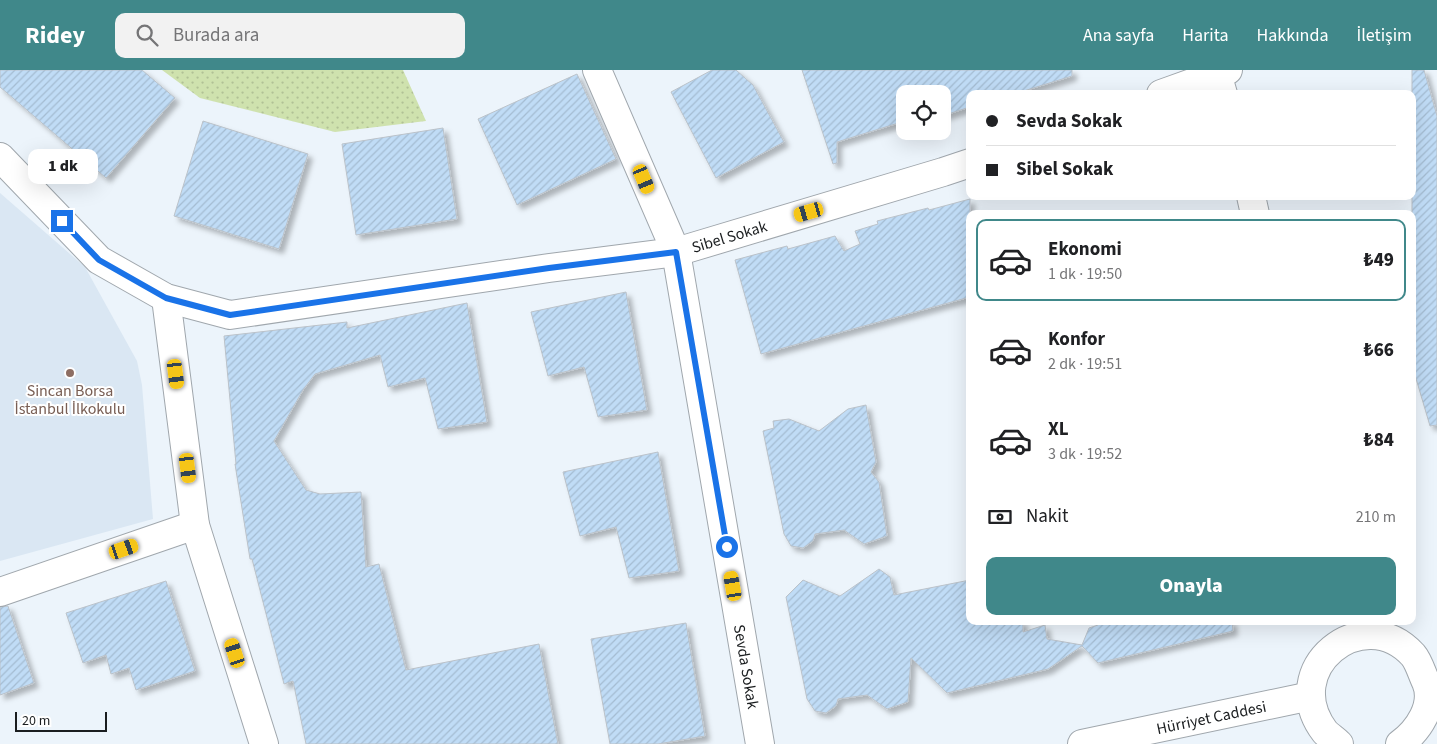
<!DOCTYPE html>
<html lang="tr">
<meta charset="utf-8">
<style>
:root{--surface:#fff;--page:#f2f2f2;--text:#202124;--muted:#757577;--line:#e0e0e0;--accent:#40888a}
body{margin:0;font-family:"Source Sans 3",sans-serif;background:var(--page);color:var(--text);height:100vh;display:flex;flex-direction:column;font-size:19px;white-space:nowrap}
*{box-sizing:border-box;margin:0}
p{font-size:16px;color:var(--muted)}
.icon{flex:none;width:28px;height:28px;fill:none;stroke:currentColor;stroke-width:2;stroke-linecap:round;stroke-linejoin:round}
.map{position:relative;flex:1;overflow:hidden}
.details{position:absolute;left:966px;top:140px;width:450px;height:415px;display:flex;flex-direction:column;background:var(--surface);border-radius:10px;box-shadow:0 5px 20px #0002}
.details>*{flex:none}
.banner{position:absolute;left:966px;top:20px;width:450px;height:110px;border-radius:10px;box-shadow:0 5px 20px #0002;display:grid;align-content:center;height:110px;padding:0 20px;background:var(--surface)}
.buttons{position:absolute;left:896px;top:15px;display:grid;gap:10px}
.buttons a{display:grid;place-items:center;width:55px;height:55px;border-radius:10px;background:var(--surface);box-shadow:0 5px 20px #0002;font-size:25px}
.scale{position:absolute;left:15px;bottom:12px;width:92px;box-sizing:border-box;padding-left:5px;border:2px solid #1a1d1f;border-top:0;font-size:14px;line-height:18px;white-space:nowrap;color:#1a1d1f;-webkit-text-stroke:4px #fff;paint-order:stroke}
.end{position:absolute;width:22px;height:22px;margin:-11px;border:6px solid #1a73e8;background:#fff;box-shadow:0 0 0 2px #fff}
.from{border-radius:50%}
.bubble{position:absolute;height:35px;border-radius:10px;background:var(--surface);box-shadow:0 5px 20px #0002;font-size:16px;font-weight:800;line-height:35px;text-align:center}
.car{position:absolute;width:15px;height:30px;margin:-15px -8px;border-radius:6px;box-shadow:0 0 4px 1px #0007;background:linear-gradient(#f5c518 24%,#345 0 40%,#f5c518 0 76%,#345 0 86%,#f5c518 0)}
.banner b{display:flex;align-items:center;gap:18px;height:48px;font-size:19px}
.banner b+b{border-top:1px solid var(--line)}
.banner i{width:12px;height:12px;background:var(--text)}
ul{padding:9px 0 0;list-style:none}
li{display:flex;align-items:center;gap:15px;height:82px;margin:0 10px 8px;padding:0 10px;border:2px solid transparent;border-radius:10px}
li div{flex:1}
li b{display:block;font-size:19px}
li em{font-style:normal;font-weight:800}
li.on{border-color:var(--accent)}
li>.icon{width:45px;height:45px;stroke-width:1.5}
.pay{display:flex;align-items:center;gap:12px;height:55px;padding:0 20px;font-size:19px}
.pay p{margin-inline-start:auto}
.cta{display:flex;gap:10px;margin-top:auto;padding:10px 20px}
.cta a{flex:1;height:58px;border-radius:10px;background:var(--accent);color:#fff;font-size:20px;font-weight:800;line-height:58px;text-align:center}
header{display:flex;align-items:center;gap:30px;box-sizing:border-box;height:70px;padding:0 25px;background:var(--accent);color:#fff}
header strong{font-size:24px}
nav{display:flex;gap:28px;margin-inline-start:auto;font-size:18px}
.search{width:350px;height:45px;background:var(--page);display:flex;align-items:center;gap:12px;box-sizing:border-box;padding:0 18px;border-radius:10px;color:var(--muted);font-size:19px}
.map>svg:first-child{display:block}
.built{fill:#dae7f3}
.grass{fill:url(#grass-dots)}
.building{fill:url(#building-hatch);stroke:#bbc2c9;filter:url(#shadow)}
.lines{fill:none;stroke-linecap:round;stroke-linejoin:round}
.street-casing{stroke:#a0a7ad;stroke-width:30}
.secondary-casing{stroke:#a0a7ad;stroke-width:30}
.street{stroke:#fff;stroke-width:28}
.secondary{stroke:#fff;stroke-width:28}
.route{stroke:#1a73e8;stroke-width:6}
.education-dot{fill:#8d6e63;stroke:#fff;stroke-width:2}
.labels{text-anchor:middle;stroke-width:4;stroke-linejoin:round;paint-order:stroke}
.street-label{font-size:16px;fill:#1a1d1f;stroke:#fff}
.education-label{font-size:16px;fill:#785e54;stroke:#fff}
</style>
<header>
<strong>Ridey</strong>
<div class="search"><svg class="icon" aria-label="search" viewBox="0 0 24 24"><circle cx="10" cy="10" r="6"/><path d="M15 15l6 6"/></svg>Burada ara</div>
<nav><a>Ana sayfa</a><a>Harita</a><a>Hakkında</a><a>İletişim</a></nav>
</header>
<div class="map">
<svg width="1437" height="674" viewBox="0 0 1437 674">
<defs>
<pattern id="grass-dots" width="8" height="8" patternUnits="userSpaceOnUse" patternTransform="scale(1.25)"><rect width="8" height="8" fill="#cfe2ae"/><path d="M2 2h.1M6 6h.1" fill="none" stroke="#b1c195" stroke-width="1.8" stroke-linecap="round"/></pattern>
<pattern id="building-hatch" width="6" height="6" patternUnits="userSpaceOnUse" patternTransform="scale(1.25)"><rect width="6" height="6" fill="#c0dcf6"/><path d="M-1 1l2-2M0 6l6-6M5 7l2-2" fill="none" stroke="#a4bcd2"/></pattern>
<filter id="shadow"><feDropShadow dx="4.5" dy="4.5" stdDeviation="2.5" flood-color="#0004"/></filter>
</defs>
<rect width="100%" height="100%" fill="#ecf4fb"/>
<path class="built" d="M0,123L85,197L137,291L142,315L153,449L0,491Z"/>
<path class="grass" d="M162,0H403L426,51L335,62L200,28Z"/>
<path class="building" d="M0,0H142L175,28L106,108L0,17Z
M712,0H736L753,15L784,72L716,108L671,22Z
M802,0H1072V6L1014,24H970V37L942,46V24H905V51L837,72V93L833,94Z
M1412,0H1424L1437,46V355L1430,356L1412,295Z
M577,4L616,89L517,135L478,49Z
M203,51L308,84L279,179L174,146Z
M443,58L457,149L356,165L342,74Z
M970,129V227L761,284L735,190L787,176L788,179L835,166L844,181L860,174L855,161L878,154L877,151L928,138L929,140Z
M626,222L647,340L598,347L584,297L548,306L531,242Z
M467,233L487,352L438,359L425,308L388,317L380,285L315,304L303,320L274,371L306,420L320,424L361,422L366,497L379,494L406,600L539,574L558,674H306L293,611L284,614L252,489H250L235,394H236L224,266L347,252V258Z
M866,335L876,392L871,402L879,412L887,466L864,474L844,460L815,464L813,471L803,478L791,476L784,464L763,361L774,358L773,351L789,349L819,361L848,339Z
M658,382L679,501L629,508L616,457L580,466L563,402Z
M879,499L890,507L894,525L970,510V551H1023V562L1045,555L1047,569L1082,575L1089,558L1098,555V551H1232L1233,561L1098,593L1082,576L1048,599L947,623L911,588L908,632L887,639L867,625L838,629L836,636L826,643L815,641L807,629L786,527L803,510L840,526Z
M166,511L195,601L136,620L129,598L111,604L106,585L83,593L66,543Z
M8,536L34,613L0,625V537Z
M686,553L705,666L658,674H610L591,569Z"/>
<g class="lines">
<g class="street-casing">
<g id="street">
<path id="s1" d="M597,0L676,182L760,674"/>
<path d="M1161,24L1228,0"/>
<path id="s2" d="M0,87L99,190L166,228L230,245L549,198L676,182L943,102L970,93"/>
<path d="M166,228L195,455L264,674"/>
<path d="M0,522L195,455"/>
</g>
</g>
<g class="secondary-casing">
<g id="secondary">
<path d="M1216,0L1223,24"/>
<path d="M1251,126L1255,144"/>
<path id="s3" d="M1082,674L1311,626"/>
<path d="M1339,674C1335,670 1329,666 1325,662C1277,599 1363,530 1413,585C1419,592 1422,604 1426,612C1436,635 1418,661 1400,674"/>
</g>
</g>
<use href="#street" class="street"/>
<use href="#secondary" class="secondary"/>
</g>
<g class="lines">
<path class="route" d="M62,151L99,190L166,228L230,245L549,198L676,182L727,477"/>
</g>
<circle class="education-dot" cx="70" cy="303" r="5"/>
<g class="labels">
<g class="street-label">
<text dy="6" stroke="none"><textPath href="#s2" startOffset="792">Sibel Sokak</textPath></text>
<text dy="6" stroke="none"><textPath href="#s1" startOffset="619">Sevda Sokak</textPath></text>
<text dy="6" stroke="none"><textPath href="#s3" startOffset="132">Hürriyet Caddesi</textPath></text>
</g>
<g class="education-label">
<text x="70" y="326">Sincan Borsa<tspan x="70" dy="18">İstanbul İlkokulu</tspan></text>
</g>
</g>
</svg>
<div class="buttons">
<a><svg class="icon" aria-label="locate" viewBox="0 0 24 24"><circle cx="12" cy="12" r="6"/><path d="M12 2v4M12 18v4M2 12h4M18 12h4"/></svg></a>
</div>
<div class="scale">20 m</div>
<i class="end from" style="left:727px;top:477px"></i>
<i class="end" style="left:62px;top:151px"></i>
<div class="bubble" style="left:28px;top:79px;width:70px">1 dk</div>
<i class="car" style="left:644px;top:109px;rotate:157deg"></i>
<i class="car" style="left:809px;top:142px;rotate:254deg"></i>
<i class="car" style="left:176px;top:304px;rotate:173deg"></i>
<i class="car" style="left:188px;top:398px;rotate:173deg"></i>
<i class="car" style="left:124px;top:479px;rotate:71deg"></i>
<i class="car" style="left:733px;top:516px;rotate:350deg"></i>
<i class="car" style="left:235px;top:583px;rotate:342deg"></i>
<div class="banner">
<b><i class="from"></i>Sevda Sokak</b>
<b><i></i>Sibel Sokak</b>
</div>
<section class="details">
<ul>
<li class="on"><svg class="icon" aria-label="car" viewBox="0 0 24 24"><path d="M5 17H2v-5l4-1 3-4h7l3 4 3 1v5h-3M9 17h6M6 11h13"/><circle cx="7" cy="17" r="2"/><circle cx="17" cy="17" r="2"/></svg><div><b>Ekonomi</b><p>1 dk · 19:50</p></div><em>₺49</em></li>
<li><svg class="icon" aria-label="car" viewBox="0 0 24 24"><path d="M5 17H2v-5l4-1 3-4h7l3 4 3 1v5h-3M9 17h6M6 11h13"/><circle cx="7" cy="17" r="2"/><circle cx="17" cy="17" r="2"/></svg><div><b>Konfor</b><p>2 dk · 19:51</p></div><em>₺66</em></li>
<li><svg class="icon" aria-label="car" viewBox="0 0 24 24"><path d="M5 17H2v-5l4-1 3-4h7l3 4 3 1v5h-3M9 17h6M6 11h13"/><circle cx="7" cy="17" r="2"/><circle cx="17" cy="17" r="2"/></svg><div><b>XL</b><p>3 dk · 19:52</p></div><em>₺84</em></li>
</ul>
<div class="pay"><svg class="icon" aria-label="cash" viewBox="0 0 24 24"><path d="M3 7h18v10H3z"/><circle cx="12" cy="12" r="2"/></svg>Nakit<p>210 m</p></div>
<div class="cta"><a>Onayla</a></div>
</section>
</div>
